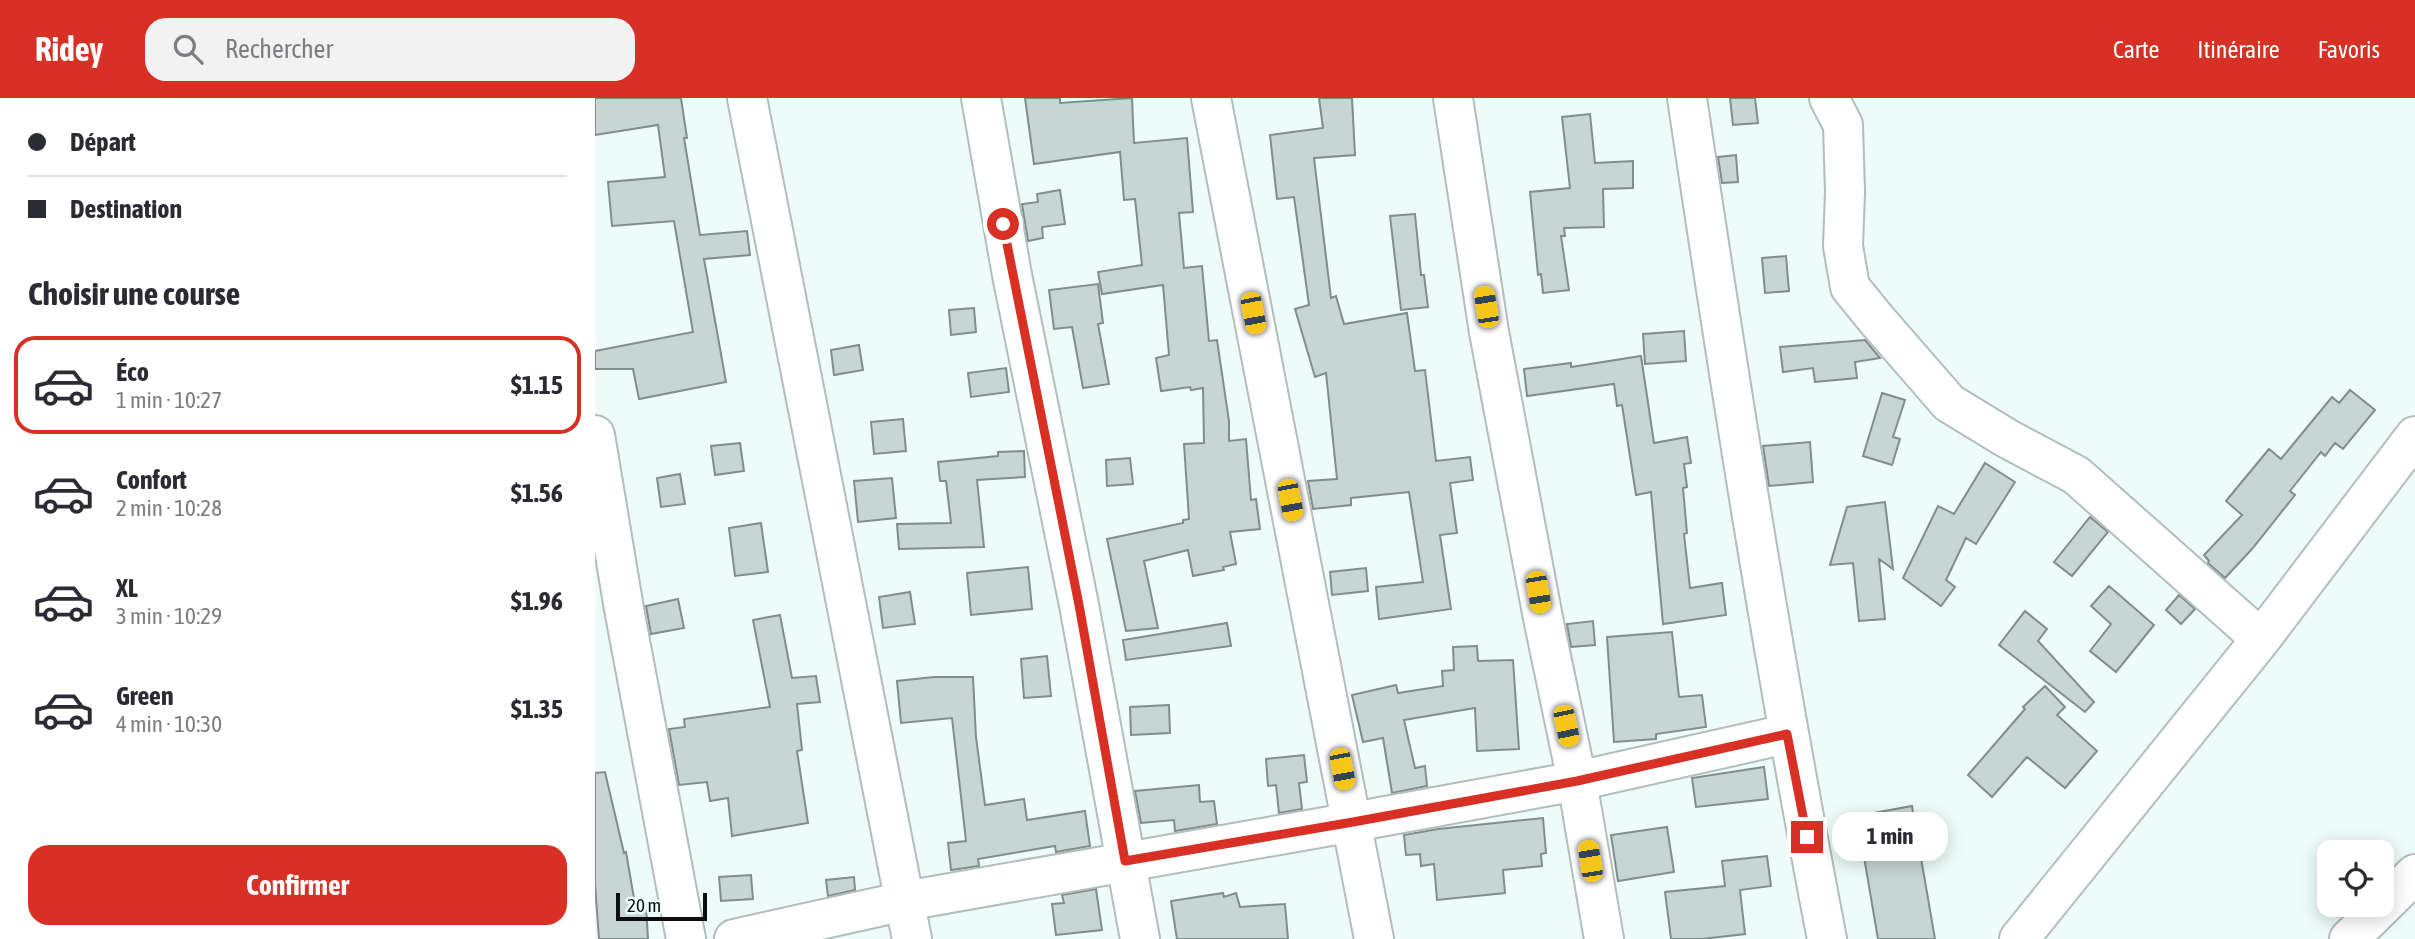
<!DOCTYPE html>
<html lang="fr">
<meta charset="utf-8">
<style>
:root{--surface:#fff;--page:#f2f2f3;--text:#2b2b33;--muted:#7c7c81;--line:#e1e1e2;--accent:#d93025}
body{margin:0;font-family:"Asap Condensed",sans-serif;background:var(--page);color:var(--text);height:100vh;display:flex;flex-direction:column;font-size:26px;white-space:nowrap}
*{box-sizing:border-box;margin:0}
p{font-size:23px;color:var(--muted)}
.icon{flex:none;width:38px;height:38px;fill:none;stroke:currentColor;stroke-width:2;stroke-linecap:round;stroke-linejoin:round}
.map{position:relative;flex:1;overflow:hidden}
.sheet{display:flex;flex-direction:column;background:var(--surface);width:595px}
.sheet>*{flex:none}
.top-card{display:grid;align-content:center;height:154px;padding:0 28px;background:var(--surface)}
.buttons{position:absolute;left:1722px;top:742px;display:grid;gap:14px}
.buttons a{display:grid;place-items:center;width:77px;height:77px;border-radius:14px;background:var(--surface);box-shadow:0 4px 18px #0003;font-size:35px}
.scale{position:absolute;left:21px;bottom:18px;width:91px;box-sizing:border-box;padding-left:7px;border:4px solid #0a0e0e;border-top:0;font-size:19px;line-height:24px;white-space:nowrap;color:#0a0e0e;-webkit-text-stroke:5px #edfcf9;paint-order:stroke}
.end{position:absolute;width:32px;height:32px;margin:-16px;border:9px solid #d93025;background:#fff;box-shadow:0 0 0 4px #fff}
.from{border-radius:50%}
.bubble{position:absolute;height:49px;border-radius:21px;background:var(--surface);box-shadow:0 4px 18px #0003;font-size:23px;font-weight:700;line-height:49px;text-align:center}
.car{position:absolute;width:21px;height:42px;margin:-21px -10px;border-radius:9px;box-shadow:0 0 5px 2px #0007;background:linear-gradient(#f5c518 24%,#345 0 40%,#f5c518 0 76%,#345 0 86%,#f5c518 0)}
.top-card b{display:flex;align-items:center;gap:24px;height:66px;font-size:26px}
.top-card b+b{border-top:2px solid var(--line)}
.top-card i{width:18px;height:18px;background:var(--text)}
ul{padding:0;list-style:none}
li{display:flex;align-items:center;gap:21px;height:98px;margin:0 14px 10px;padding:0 14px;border:4px solid transparent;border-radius:21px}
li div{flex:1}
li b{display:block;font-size:26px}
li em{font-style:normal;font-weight:700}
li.current{border-color:var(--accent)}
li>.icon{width:63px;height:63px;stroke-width:1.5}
h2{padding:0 28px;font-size:32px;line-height:84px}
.primary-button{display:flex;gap:14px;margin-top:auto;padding:14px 28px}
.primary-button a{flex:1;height:80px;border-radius:21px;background:var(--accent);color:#fff;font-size:28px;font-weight:700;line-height:80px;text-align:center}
header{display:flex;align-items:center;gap:42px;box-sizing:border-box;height:98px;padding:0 35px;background:var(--accent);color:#fff}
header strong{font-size:33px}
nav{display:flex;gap:38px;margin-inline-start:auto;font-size:24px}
.search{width:490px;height:63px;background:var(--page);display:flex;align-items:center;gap:18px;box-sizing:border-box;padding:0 24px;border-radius:21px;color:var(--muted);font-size:26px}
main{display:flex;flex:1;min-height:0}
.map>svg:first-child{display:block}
.building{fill:#c7d6d3;stroke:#808d8b;stroke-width:2}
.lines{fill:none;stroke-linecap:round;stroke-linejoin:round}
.minor-casing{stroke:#b1bebc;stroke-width:42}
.minor{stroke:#fff;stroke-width:38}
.route{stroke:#d93025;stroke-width:9}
</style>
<header>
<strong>Ridey</strong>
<div class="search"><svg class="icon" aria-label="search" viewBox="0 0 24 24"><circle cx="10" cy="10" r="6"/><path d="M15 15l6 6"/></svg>Rechercher</div>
<nav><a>Carte</a><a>Itinéraire</a><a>Favoris</a></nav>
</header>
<main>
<section class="sheet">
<div class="top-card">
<b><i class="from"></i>Départ</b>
<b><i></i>Destination</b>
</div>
<h2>Choisir une course</h2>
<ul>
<li class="current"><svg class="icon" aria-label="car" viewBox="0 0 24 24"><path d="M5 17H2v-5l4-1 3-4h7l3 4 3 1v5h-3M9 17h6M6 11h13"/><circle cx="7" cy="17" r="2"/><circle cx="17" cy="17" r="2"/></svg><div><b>Éco</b><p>1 min · 10:27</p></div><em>$1.15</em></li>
<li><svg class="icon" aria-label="car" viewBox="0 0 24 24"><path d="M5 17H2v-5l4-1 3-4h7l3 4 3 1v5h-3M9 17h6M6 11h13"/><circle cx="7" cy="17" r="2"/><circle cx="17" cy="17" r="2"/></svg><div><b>Confort</b><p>2 min · 10:28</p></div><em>$1.56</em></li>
<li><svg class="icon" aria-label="car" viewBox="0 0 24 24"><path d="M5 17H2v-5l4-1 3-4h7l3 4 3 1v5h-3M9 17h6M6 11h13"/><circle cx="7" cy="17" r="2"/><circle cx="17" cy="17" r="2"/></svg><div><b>XL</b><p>3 min · 10:29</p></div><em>$1.96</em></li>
<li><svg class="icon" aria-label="car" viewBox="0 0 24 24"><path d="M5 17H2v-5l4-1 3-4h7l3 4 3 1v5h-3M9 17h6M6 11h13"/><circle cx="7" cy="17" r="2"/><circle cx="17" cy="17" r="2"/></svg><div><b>Green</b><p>4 min · 10:30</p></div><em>$1.35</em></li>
</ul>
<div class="primary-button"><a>Confirmer</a></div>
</section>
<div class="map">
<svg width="1820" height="841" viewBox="0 0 1820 841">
<rect width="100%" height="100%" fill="#edfcf9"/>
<path class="building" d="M0,0H86L92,40H89L105,137L152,133L155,157L109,161L131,284L44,301L38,271H0V253L98,234L79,123L17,128L13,84L70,79L63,27L0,37Z
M430,0H465V5L537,0L539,45L592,40L598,114L584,115L589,170L607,168L614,243L622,242L634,323V343L651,341L656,402L661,401L665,431L635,434L641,466L628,469L629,472L598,478L593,452L549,463L563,530L531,533L512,441L588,425V422L594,421L589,346L609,345L608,290L596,292L595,289L566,293L561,260L574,257L568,187L507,196L503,174L547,167L540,101L529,102L525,54L439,66Z
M724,0H757L760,57L719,60L736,200L741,198L749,226L812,215L820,273L830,272L841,363L875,359L878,382L855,385L862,435L845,437L856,511L784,521L781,489L828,484L814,394L756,400V407L718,411L713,383L742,381L731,275L720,279L700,211L714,207L699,99L682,101L675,37L728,30Z
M1135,0H1160L1163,25L1138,27Z
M995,16L1000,65L1038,63V90L1008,91L1009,129L969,130L970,138H966L974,192L948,195L946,176L943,177L935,94L975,90L967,19Z
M1141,57L1143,84L1127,85L1123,59Z
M465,92L470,126L447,129L448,140L433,143L427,106L443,104L442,96Z
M820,116L826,177H829L833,209L806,212L795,118Z
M1191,158L1194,193L1170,195L1167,160Z
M503,186L508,225L503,226L514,286L488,290L477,229L459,231L454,192Z
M379,210L381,234L356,237L354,212Z
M1089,233L1091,263L1050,266L1048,236Z
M1270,242L1285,260L1260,264L1262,280L1220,284L1218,270L1188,274L1185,249Z
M264,247L268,272L239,277L236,252Z
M1046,258L1059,345L1092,339L1096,365L1089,366L1092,389L1088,390L1092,435L1089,436L1095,490L1127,485L1131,517L1068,526L1056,394L1041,397L1027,307L1022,308L1019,286L932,298L929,271L976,265V269Z
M411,270L414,294L376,299L373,275Z
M1755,292L1780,312L1748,351L1740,345L1730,358L1726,354L1695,393L1700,397L1657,451L1630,480L1613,465L1614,463L1609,457L1647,417L1631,403L1674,351L1686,361L1737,299L1744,305Z
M1287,295L1310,302L1298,339L1305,341L1297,367L1268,358Z
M308,321L311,353L279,356L276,324Z
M1215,344L1218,384L1174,388L1168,348Z
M145,345L149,373L120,377L116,348Z
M429,353L430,379L382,382L389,449L304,451L302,426L356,425L351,383H345L343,364L403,358V354Z
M535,360L538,386L512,388L511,362Z
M1390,365L1420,384L1381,446L1371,440L1351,482L1360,489L1346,508L1308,480L1343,408L1359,416Z
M85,376L90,406L66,409L62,380Z
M297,380L301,420L263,424L259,383Z
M1290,404L1298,471L1284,461L1290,521L1264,523L1258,465L1235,467L1252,409Z
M1495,419L1513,434L1477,478L1459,464Z
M166,425L173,474L140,478L134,430Z
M433,469L437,511L376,517L372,475Z
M771,470L773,493L737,497L735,474Z
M1514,488L1559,527L1521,574L1495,553L1516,526L1496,508Z
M315,494L320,526L288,530L284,499Z
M1584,497L1600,511L1586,526L1571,512Z
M83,501L89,530L56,536L51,508Z
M1430,513L1452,531L1443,543L1499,604L1490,614L1404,547Z
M185,517L197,580L221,578L225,604L202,606L207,652L202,653L213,725L137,738L133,700L115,703L112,684L84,687L74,631L90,629L89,621L175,609L158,522Z
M998,523L1000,547L976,549L972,526Z
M632,525L636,548L531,562L528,542Z
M1077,534L1084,599L1107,597L1111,629L1061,636V641L1019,644L1012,539Z
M882,548L883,563L918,562L924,651L882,653L880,610L809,622L820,670L830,668L832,688L797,695L788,640L768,644L757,597L801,587L803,595L848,588L847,573L859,572L858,549Z
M452,558L456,598L429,600L426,561Z
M339,579H378L381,639L390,707L429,701L432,722L490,713L495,748L461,754L460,748L383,761L384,768L356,772L353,745L371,743L357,620L306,625L302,583Z
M1450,588L1470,609L1462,617L1502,653L1470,690L1432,659L1397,699L1373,677L1430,611L1428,609Z
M574,607L575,635L536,637L535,609Z
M709,657L712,684L704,685L707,711L684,715L681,687L673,688L671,661Z
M1169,669L1173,701L1101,709L1097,680Z
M10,674L29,755L31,754L40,806H51L53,841H4L0,786V675Z
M604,687L605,704L619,703L622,726L580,733L579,722L546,725L540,693Z
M1317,708L1340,841H1283L1262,718Z
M948,720L951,755L946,756L947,768L908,772L910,795L842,802L839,766L826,768L825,756L811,757L809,737L843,731Z
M1072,729L1079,774L1023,783L1016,737Z
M1172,758L1176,788L1145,792L1150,836L1107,841H1076L1070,794L1130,788L1127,763Z
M156,777L158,801L126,803L124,779Z
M259,779L260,792L233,798L231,782Z
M501,791L507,832L461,837L457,806L469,805L467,797Z
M628,795L629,799L641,795L645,809L690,806L693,841H582L576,803Z"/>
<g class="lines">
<g class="minor-casing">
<path id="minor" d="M152,0L317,841
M386,0L417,177L484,507L545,841
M616,0L779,841
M858,0L894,234L948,520L982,683L1009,841
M1092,0C1134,281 1178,562 1232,841
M1234,0L1248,27L1250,94L1248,148L1255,189L1281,221L1354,305L1413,341L1481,377L1666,541
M0,337L29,511L91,841
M139,841L310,803L758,724L982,683L1192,636
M1424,841L1666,541L1820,338
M1754,841L1820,776"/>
</g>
<use href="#minor" class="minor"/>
</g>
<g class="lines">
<path class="route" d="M408,126L484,507L530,763L758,724L982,683L1192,636L1212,739"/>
</g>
</svg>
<div class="buttons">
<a><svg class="icon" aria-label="locate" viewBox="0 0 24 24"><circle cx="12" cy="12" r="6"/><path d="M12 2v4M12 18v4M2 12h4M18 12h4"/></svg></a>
</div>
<div class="scale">20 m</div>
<i class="end from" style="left:408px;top:126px"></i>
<i class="end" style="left:1212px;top:739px"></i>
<div class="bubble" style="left:1237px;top:714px;width:116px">1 min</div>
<i class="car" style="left:891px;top:209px;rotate:351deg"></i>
<i class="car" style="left:658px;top:215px;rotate:169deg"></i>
<i class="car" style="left:695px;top:402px;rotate:169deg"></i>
<i class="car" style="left:943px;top:494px;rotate:170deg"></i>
<i class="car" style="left:971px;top:628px;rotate:168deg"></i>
<i class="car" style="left:747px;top:671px;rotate:169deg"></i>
<i class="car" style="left:995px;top:763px;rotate:351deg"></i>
</div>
</main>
